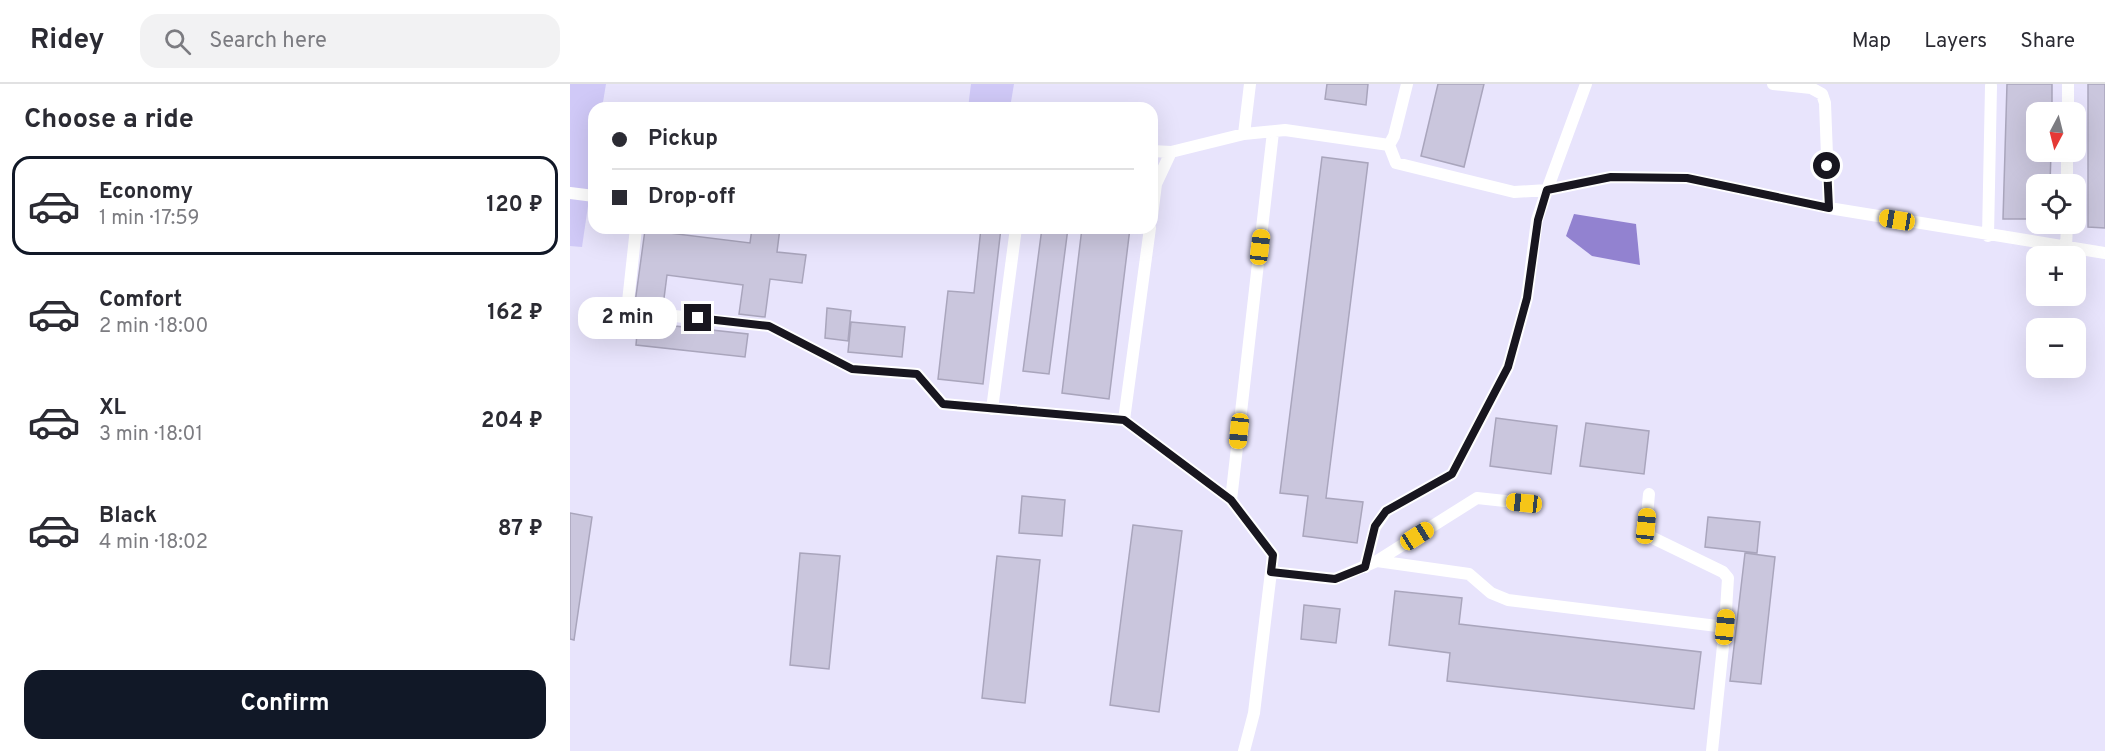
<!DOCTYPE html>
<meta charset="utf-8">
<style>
:root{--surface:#fff;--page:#f2f2f3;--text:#2b2b33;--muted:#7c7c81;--line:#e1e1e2;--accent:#111827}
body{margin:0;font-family:Overpass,sans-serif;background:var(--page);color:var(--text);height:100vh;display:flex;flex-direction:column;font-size:22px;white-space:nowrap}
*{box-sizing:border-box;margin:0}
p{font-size:20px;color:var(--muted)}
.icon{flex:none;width:33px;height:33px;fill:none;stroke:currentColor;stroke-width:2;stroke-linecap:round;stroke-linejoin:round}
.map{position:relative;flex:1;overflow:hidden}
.drawer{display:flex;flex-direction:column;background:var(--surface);width:570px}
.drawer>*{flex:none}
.guide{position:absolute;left:18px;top:18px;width:570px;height:132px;border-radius:18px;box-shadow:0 6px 24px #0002;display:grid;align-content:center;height:132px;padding:0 24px;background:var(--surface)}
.needle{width:39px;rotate:187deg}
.controls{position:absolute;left:1456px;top:18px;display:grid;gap:12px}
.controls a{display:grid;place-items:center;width:60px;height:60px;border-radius:12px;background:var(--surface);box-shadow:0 6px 24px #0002;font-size:30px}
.end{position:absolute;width:27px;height:27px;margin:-14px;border:8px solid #18161f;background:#fff;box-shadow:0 0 0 3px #fff}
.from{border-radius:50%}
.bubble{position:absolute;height:42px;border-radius:18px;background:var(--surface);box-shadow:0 6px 24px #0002;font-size:20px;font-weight:700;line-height:42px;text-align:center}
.car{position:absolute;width:18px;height:36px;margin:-18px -9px;border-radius:8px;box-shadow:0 0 4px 2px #0007;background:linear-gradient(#f5c518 24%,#345 0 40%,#f5c518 0 76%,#345 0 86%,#f5c518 0)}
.guide b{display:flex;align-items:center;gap:21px;height:57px;font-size:22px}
.guide b+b{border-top:2px solid var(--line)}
.guide i{width:15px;height:15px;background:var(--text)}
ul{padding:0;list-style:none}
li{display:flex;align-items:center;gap:18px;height:99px;margin:0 12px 9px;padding:0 12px;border:3px solid transparent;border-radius:18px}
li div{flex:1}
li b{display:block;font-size:22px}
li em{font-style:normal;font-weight:700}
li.active{border-color:var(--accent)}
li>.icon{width:54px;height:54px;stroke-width:1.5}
h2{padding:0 24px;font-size:27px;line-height:72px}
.primary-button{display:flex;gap:12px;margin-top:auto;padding:12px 24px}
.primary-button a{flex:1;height:69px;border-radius:18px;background:var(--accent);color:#fff;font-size:24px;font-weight:700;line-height:69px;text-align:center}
header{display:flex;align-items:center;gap:36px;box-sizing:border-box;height:84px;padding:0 30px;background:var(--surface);border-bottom:2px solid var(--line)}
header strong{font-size:28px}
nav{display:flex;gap:33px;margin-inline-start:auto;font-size:21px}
.search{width:420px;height:54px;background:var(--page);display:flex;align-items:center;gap:15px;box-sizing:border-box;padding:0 21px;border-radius:18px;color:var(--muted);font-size:22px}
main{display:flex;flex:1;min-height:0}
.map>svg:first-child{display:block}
.green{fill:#d0c9f7}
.water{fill:#9282d0}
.building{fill:#cac6dd;stroke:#a9a5bc;stroke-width:1.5}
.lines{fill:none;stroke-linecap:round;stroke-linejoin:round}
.lane{stroke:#fff;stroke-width:12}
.route{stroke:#18161f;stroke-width:8}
</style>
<header>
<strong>Ridey</strong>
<div class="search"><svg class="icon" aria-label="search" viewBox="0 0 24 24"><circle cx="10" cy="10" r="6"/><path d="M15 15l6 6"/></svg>Search here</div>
<nav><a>Map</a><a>Layers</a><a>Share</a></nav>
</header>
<main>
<section class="drawer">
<h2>Choose a ride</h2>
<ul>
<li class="active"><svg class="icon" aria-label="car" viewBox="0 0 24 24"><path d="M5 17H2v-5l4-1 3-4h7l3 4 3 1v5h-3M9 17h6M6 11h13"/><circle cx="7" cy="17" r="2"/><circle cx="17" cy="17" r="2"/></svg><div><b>Economy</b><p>1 min · 17:59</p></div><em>120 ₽</em></li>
<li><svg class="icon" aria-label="car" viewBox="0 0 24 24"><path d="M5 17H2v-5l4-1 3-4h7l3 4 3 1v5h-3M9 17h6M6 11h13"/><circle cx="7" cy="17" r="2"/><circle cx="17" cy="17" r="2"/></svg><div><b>Comfort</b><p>2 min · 18:00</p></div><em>162 ₽</em></li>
<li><svg class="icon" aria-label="car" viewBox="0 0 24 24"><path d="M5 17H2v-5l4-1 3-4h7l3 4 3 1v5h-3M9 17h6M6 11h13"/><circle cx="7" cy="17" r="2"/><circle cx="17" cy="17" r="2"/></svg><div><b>XL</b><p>3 min · 18:01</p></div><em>204 ₽</em></li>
<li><svg class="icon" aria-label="car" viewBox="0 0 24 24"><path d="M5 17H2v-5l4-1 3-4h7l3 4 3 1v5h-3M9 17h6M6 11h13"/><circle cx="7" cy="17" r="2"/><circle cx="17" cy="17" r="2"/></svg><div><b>Black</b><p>4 min · 18:02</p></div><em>87 ₽</em></li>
</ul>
<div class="primary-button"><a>Confirm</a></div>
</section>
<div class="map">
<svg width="1535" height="667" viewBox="0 0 1535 667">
<rect width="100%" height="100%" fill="#e8e4fc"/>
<path class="green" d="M0,0H36L32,24H24V81L12,163L0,162Z
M401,0H444L440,24H398Z"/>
<path class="water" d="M1004,130L1066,140L1070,181L1022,172L996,152Z"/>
<path class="building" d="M757,0H798L796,21L755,15Z
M868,0H914L894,83L851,72Z
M1437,0H1482V28H1467V68H1481L1480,100H1467V135H1433Z
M1518,0H1535V144L1518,143Z
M752,73L798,79L756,414L793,418L787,459L733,452L738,412L710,409Z
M182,144H210L207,168L236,171L232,199L200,195L195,233L169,230L173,201L97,191L93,222L65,219L75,146L180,159Z
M411,144H431L413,300L368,295L378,207L404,209Z
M472,144H498L479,290L453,287Z
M512,144H560L539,315L492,309Z
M257,224L281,227L278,257L255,254Z
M68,238L178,250L175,273L66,261Z
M281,238L335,243L332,273L278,268Z
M926,334L987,342L981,390L920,382Z
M1016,339L1079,347L1074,390L1010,382Z
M452,412L495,416L492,452L449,449Z
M0,429L22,433L4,556L0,555Z
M1138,433L1190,438L1187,469L1135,463Z
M563,441L612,447L589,628L540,621Z
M230,469L270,472L259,585L220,581Z
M1175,469L1205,473L1191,600L1160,597Z
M427,472L470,476L455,619L412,614Z
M825,507L892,514L889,540L1131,568L1124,625L877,597L880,569L819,561Z
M734,521L770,525L766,559L731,555Z"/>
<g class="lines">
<path class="lane" d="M1203,0L1241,4L1252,10L1255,19L1259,124
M1498,28V0
M674,50L680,0
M819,61L824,52L837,0
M582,67L601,68L586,100L582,132
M601,68L674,50L715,46L819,61L826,79L944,108L977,106L1016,0
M1497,100V68
M0,109L24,112
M66,144L57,227L199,242L282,285L347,290L373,320L554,336
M580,144L554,336L661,416
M1418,152L1421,2
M1496,164L1497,140
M422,325L446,144
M1079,410L1076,442L1081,453L1153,488L1158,494L1155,543
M807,477L907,414L954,419
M795,483L805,443L816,427L882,390L938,283L957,214L967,136L977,106L1041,93L1117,94L1259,124L1535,169
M701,488L765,495L807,477L899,490L921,509L938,516L1155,543L1142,667
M674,667L684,629L703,471L661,416L703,48"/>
</g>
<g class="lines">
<path class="route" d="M128,234L199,242L282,285L347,290L373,320L554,336L661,416L703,471L701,488L765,495L795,483L805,442L816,427L882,390L938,283L957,214L968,136L977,106L1041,93L1117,94L1259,124L1257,82"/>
</g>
</svg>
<div class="controls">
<a><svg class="needle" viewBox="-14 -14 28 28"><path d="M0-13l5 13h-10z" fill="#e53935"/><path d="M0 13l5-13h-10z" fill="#7c7c81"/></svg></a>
<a><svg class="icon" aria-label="locate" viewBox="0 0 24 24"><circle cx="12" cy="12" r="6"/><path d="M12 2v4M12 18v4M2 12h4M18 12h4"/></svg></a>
<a>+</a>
<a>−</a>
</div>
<i class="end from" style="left:1257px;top:82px"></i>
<i class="end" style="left:128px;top:234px"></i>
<div class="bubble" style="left:8px;top:213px;width:99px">2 min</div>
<i class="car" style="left:1327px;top:136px;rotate:280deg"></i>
<i class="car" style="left:690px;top:163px;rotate:7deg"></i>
<i class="car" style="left:669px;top:347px;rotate:186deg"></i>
<i class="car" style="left:954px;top:419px;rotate:276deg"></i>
<i class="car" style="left:1076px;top:442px;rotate:6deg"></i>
<i class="car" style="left:847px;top:452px;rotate:58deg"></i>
<i class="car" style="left:1155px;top:543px;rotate:6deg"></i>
<div class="guide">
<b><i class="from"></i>Pickup</b>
<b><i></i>Drop-off</b>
</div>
</div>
</main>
